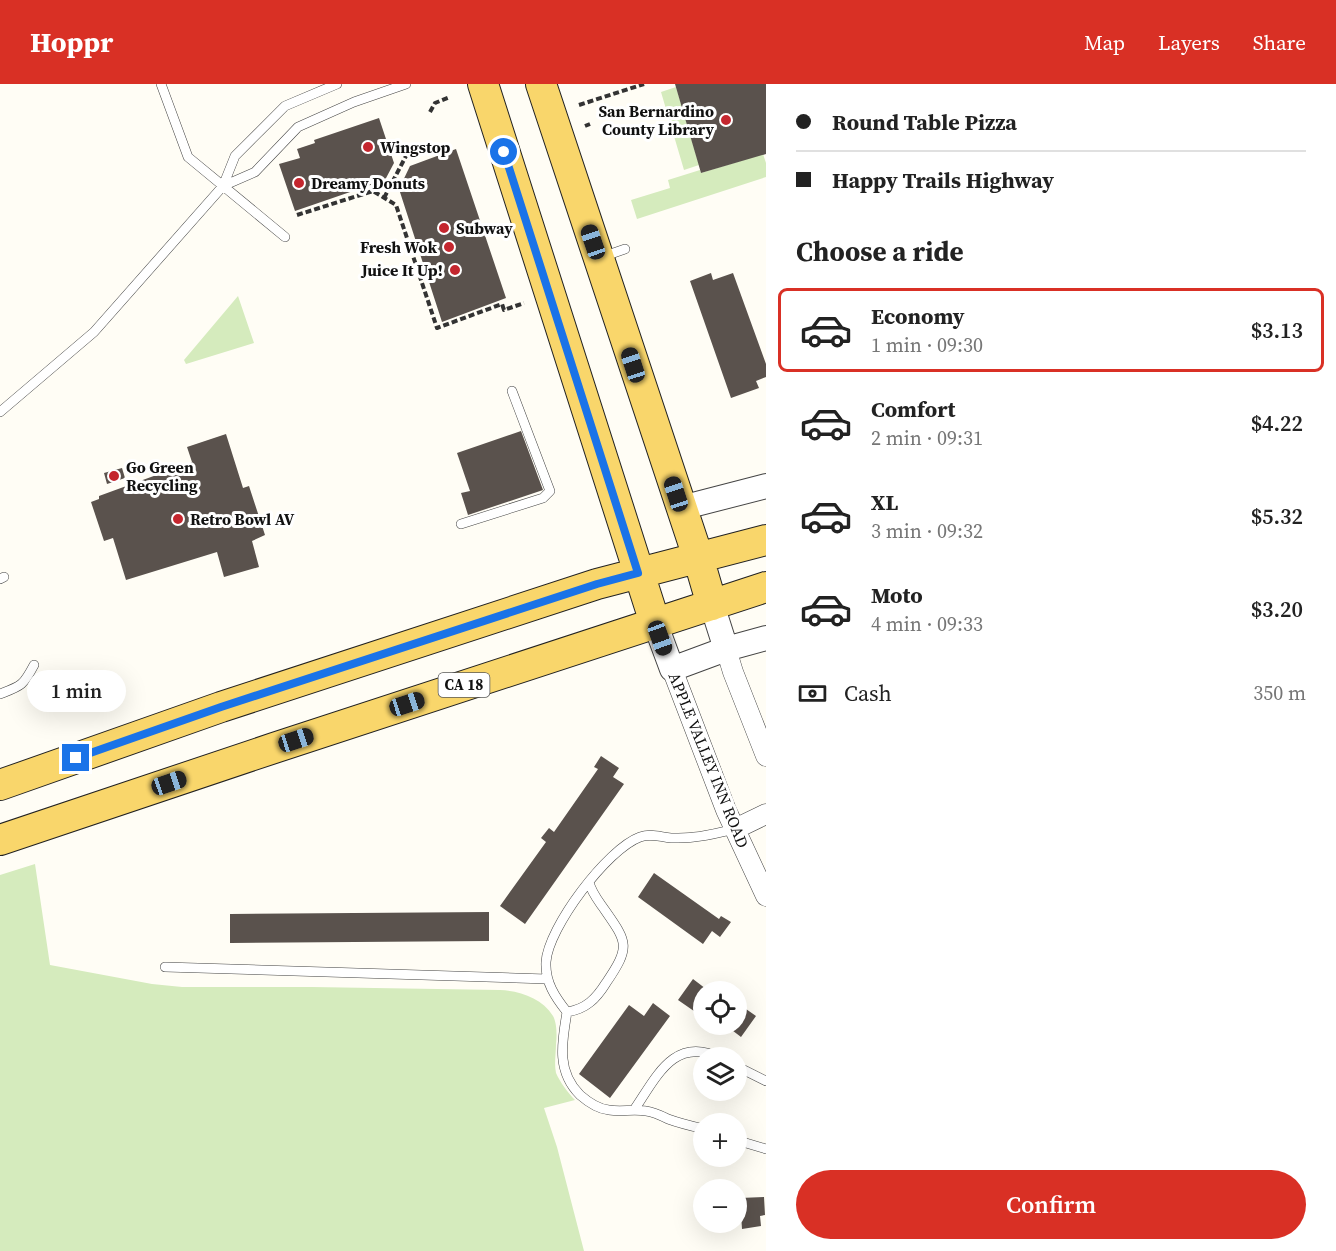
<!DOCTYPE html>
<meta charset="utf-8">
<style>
:root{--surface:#fff;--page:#f2f2f2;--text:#222;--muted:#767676;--line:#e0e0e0;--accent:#d93025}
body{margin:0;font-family:"Source Serif 4",serif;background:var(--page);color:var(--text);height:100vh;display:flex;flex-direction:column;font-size:22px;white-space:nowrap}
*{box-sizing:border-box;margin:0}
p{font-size:20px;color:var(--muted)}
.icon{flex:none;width:33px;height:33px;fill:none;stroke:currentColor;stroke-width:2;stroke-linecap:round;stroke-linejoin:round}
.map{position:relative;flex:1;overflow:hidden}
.details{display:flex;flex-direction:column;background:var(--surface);width:570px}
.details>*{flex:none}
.hud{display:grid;align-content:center;height:132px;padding:0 30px;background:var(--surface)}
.controls{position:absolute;left:693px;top:897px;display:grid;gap:12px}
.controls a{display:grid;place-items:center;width:54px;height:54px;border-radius:50%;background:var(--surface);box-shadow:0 6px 24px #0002;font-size:30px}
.end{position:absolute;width:27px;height:27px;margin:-14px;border:8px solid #1a73e8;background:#fff;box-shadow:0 0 0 3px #fff}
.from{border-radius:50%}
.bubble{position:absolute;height:42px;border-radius:21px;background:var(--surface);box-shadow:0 6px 24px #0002;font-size:20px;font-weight:600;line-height:42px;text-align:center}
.car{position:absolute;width:18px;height:36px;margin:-18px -9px;border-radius:8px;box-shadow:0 0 4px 2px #0007;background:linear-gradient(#222 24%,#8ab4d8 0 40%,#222 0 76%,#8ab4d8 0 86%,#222 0)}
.hud b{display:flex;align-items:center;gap:21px;height:57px;font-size:22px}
.hud b+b{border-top:2px solid var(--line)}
.hud i{width:15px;height:15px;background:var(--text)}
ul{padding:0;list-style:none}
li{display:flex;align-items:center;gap:18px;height:84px;margin:0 12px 9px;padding:0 18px;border:3px solid transparent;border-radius:9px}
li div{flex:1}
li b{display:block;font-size:22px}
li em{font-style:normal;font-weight:600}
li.on{border-color:var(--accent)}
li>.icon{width:54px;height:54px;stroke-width:1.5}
h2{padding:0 30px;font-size:27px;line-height:72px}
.pay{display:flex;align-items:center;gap:15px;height:66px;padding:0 30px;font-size:22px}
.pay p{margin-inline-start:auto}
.action{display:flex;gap:12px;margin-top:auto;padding:12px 30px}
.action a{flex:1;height:69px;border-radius:36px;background:var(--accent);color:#fff;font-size:24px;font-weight:600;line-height:69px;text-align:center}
header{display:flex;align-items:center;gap:36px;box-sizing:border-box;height:84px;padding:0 30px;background:var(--accent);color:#fff}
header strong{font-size:28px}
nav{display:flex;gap:33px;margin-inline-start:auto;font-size:21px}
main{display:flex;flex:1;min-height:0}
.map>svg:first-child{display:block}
.green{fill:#d5ebbd}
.building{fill:#5a524d}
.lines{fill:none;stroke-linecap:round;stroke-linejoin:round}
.service-casing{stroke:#444;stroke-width:10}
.minor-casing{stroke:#444;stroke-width:21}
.tertiary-casing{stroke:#444;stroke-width:26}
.primary-casing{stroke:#222;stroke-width:32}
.path{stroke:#333;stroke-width:4;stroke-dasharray:6 3;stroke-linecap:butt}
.service{stroke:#fff;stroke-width:9}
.minor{stroke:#fff;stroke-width:20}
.tertiary{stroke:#fff;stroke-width:24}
.primary{stroke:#f9d66b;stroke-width:30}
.route{stroke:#1a73e8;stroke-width:8}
.poi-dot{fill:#c4262e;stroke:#fff;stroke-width:2}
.labels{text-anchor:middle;stroke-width:6;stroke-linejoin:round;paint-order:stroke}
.shield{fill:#fff;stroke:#585858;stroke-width:1.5}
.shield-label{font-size:15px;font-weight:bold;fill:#111}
.poi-label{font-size:16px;font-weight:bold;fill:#111;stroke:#fff;text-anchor:start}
.street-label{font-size:16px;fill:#111;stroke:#fff}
</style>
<header>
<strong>Hoppr</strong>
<nav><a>Map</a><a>Layers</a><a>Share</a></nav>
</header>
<main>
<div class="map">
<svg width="766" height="1167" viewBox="0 0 766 1167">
<rect width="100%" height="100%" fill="#fffdf5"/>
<path class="green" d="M676,3L699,81L684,86L661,8Z
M763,70L766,79V93L637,135L631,116L670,104L668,96L700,86L701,89Z
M238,212L254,259L186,280L184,276Z
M35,780L50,881L152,900L182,903H312L500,906C520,907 542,914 553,932C557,939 557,952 556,960C556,969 554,980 556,989C560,998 568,1009 575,1016L544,1024L557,1063L584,1167H0V791Z"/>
<path class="building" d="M675,0H766V70L701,89Z
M379,34L394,79L385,96L295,127L279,80L300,74L297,65L315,59L314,56Z
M456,65L506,214L442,238L399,105L410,82Z
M711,189L713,196L733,189L766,280V293L756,297L759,304L731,314L690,197Z
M521,347L543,406L468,431L461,409L470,407L457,369Z
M226,350L243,404L249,402L265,451L252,457L259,483L224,493L217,468L126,496L113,454L104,457L91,418L99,415V412L192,378L187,363Z
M122,384L125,394L107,400L104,389Z
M601,672L619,684L613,693L624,700L525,840L500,822L546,758L541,754L549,744L554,748L598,685L594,683Z
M654,789L719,835L721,832L731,838L720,853L712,847L703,860L638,813Z
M489,828V857L230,859V830Z
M693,895L710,908H704V934L678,916Z
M736,918L756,932L741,953L724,940H736Z
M653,919L670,932L610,1014L579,990L629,921L644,932Z
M764,1113L765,1131L760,1132L761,1142L742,1145L740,1114Z"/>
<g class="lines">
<g class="service-casing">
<path id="service" d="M161,0L188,73L285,153
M223,102L255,88L298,43L354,18L406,0
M602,173L625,165
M0,328L94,248L223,102L235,72L285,22L337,0
M461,440L543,414L550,407L512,307
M0,495L4,493
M0,610C21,602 23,602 34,581
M165,883L547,895
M567,928C586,925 596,915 606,899C632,861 627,858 602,822C597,815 591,807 589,798
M736,982L766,997
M634,1026C656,994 674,951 720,974
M704,1045C691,1042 679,1039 668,1035C660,1031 654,1028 646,1027C633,1025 621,1028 609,1026C598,1025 588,1018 580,1011C556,987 562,958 567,928C555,913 545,898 546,878C548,844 607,765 640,753C651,749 660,753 671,754C679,754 687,754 694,753C708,752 721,748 735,745
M736,1056L766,1065"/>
</g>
<g class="minor-casing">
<path id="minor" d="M726,565L733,588L766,672
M672,585L726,726L766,812
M735,745L766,730"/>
</g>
<g class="tertiary-casing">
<path id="tertiary" d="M681,424L766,402
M712,521L726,565
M655,539L672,585L726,565L766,554"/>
</g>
<g class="primary-casing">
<path id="primary" d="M483,0L655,539
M541,0L698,473L712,521
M0,701L221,623L597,500L766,456
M0,756L274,664L766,503"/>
</g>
<path class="path" d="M579,21L644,0
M430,28L435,19L450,13
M585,42L590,40
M384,114L406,72
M297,131L373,107L396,121L437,244L502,220L504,226L524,219"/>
<use href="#service" class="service"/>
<use href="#minor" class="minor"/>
<use href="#tertiary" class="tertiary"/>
<use href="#primary" class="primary"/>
</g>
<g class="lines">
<path class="route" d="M76,674L221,623L597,500L638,489L504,68"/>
</g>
<g class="poi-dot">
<circle cx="726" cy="36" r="6"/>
<circle cx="368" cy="63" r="6"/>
<circle cx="299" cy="99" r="6"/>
<circle cx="444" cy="144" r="6"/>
<circle cx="449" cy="163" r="6"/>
<circle cx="455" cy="186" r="6"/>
<circle cx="114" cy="392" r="6"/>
<circle cx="178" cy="435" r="6"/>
</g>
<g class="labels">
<rect class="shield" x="438.5" y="589" width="51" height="24" rx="4.5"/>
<g class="shield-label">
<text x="464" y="606">CA 18</text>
</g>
<g class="poi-label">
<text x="714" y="33" text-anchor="end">San Bernardino<tspan x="714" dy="18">County Library</tspan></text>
<text x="380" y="69">Wingstop</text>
<text x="311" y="105">Dreamy Donuts</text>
<text x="456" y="150">Subway</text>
<text x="437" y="169" text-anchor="end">Fresh Wok</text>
<text x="443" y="192" text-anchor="end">Juice It Up!</text>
<text x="126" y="389">Go Green<tspan x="126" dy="18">Recycling</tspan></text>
<text x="190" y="441">Retro Bowl AV</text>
</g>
<g class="street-label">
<text transform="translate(709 676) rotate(68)" y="6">APPLE VALLEY INN ROAD</text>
</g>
</g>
</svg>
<div class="controls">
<a><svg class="icon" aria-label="locate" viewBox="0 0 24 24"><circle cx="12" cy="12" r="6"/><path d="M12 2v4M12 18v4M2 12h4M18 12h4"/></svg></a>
<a><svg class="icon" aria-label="layers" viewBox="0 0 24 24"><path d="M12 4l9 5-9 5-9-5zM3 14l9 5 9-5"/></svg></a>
<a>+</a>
<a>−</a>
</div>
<i class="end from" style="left:504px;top:68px"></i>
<i class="end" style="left:76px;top:674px"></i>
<div class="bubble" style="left:27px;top:586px;width:99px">1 min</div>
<i class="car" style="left:593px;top:158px;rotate:341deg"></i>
<i class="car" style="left:633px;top:281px;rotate:342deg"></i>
<i class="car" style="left:676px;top:410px;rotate:342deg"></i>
<i class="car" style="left:660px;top:554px;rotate:160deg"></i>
<i class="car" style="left:407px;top:620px;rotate:72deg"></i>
<i class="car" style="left:296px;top:656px;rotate:72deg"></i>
<i class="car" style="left:169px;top:699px;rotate:71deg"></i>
</div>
<section class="details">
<div class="hud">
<b><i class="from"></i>Round Table Pizza</b>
<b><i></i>Happy Trails Highway</b>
</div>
<h2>Choose a ride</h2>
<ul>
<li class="on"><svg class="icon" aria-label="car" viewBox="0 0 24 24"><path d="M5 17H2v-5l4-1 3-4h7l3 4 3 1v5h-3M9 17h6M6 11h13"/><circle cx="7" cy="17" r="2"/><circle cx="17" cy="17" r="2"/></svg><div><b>Economy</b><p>1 min · 09:30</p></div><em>$3.13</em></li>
<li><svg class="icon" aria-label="car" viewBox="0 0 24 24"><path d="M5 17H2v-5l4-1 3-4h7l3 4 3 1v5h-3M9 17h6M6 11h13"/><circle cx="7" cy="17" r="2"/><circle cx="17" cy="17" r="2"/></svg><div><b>Comfort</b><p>2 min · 09:31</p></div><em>$4.22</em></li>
<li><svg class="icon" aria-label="car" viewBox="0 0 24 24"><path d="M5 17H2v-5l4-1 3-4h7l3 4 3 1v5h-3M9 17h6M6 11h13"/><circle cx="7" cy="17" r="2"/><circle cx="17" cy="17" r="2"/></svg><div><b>XL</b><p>3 min · 09:32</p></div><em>$5.32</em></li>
<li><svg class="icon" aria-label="car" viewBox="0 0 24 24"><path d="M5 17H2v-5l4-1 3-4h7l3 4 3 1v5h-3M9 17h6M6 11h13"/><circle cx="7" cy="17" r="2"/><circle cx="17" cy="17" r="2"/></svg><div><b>Moto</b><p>4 min · 09:33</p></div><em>$3.20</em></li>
</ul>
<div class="pay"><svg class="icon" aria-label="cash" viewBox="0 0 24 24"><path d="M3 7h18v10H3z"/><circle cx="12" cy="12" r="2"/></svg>Cash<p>350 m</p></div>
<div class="action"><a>Confirm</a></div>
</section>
</main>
